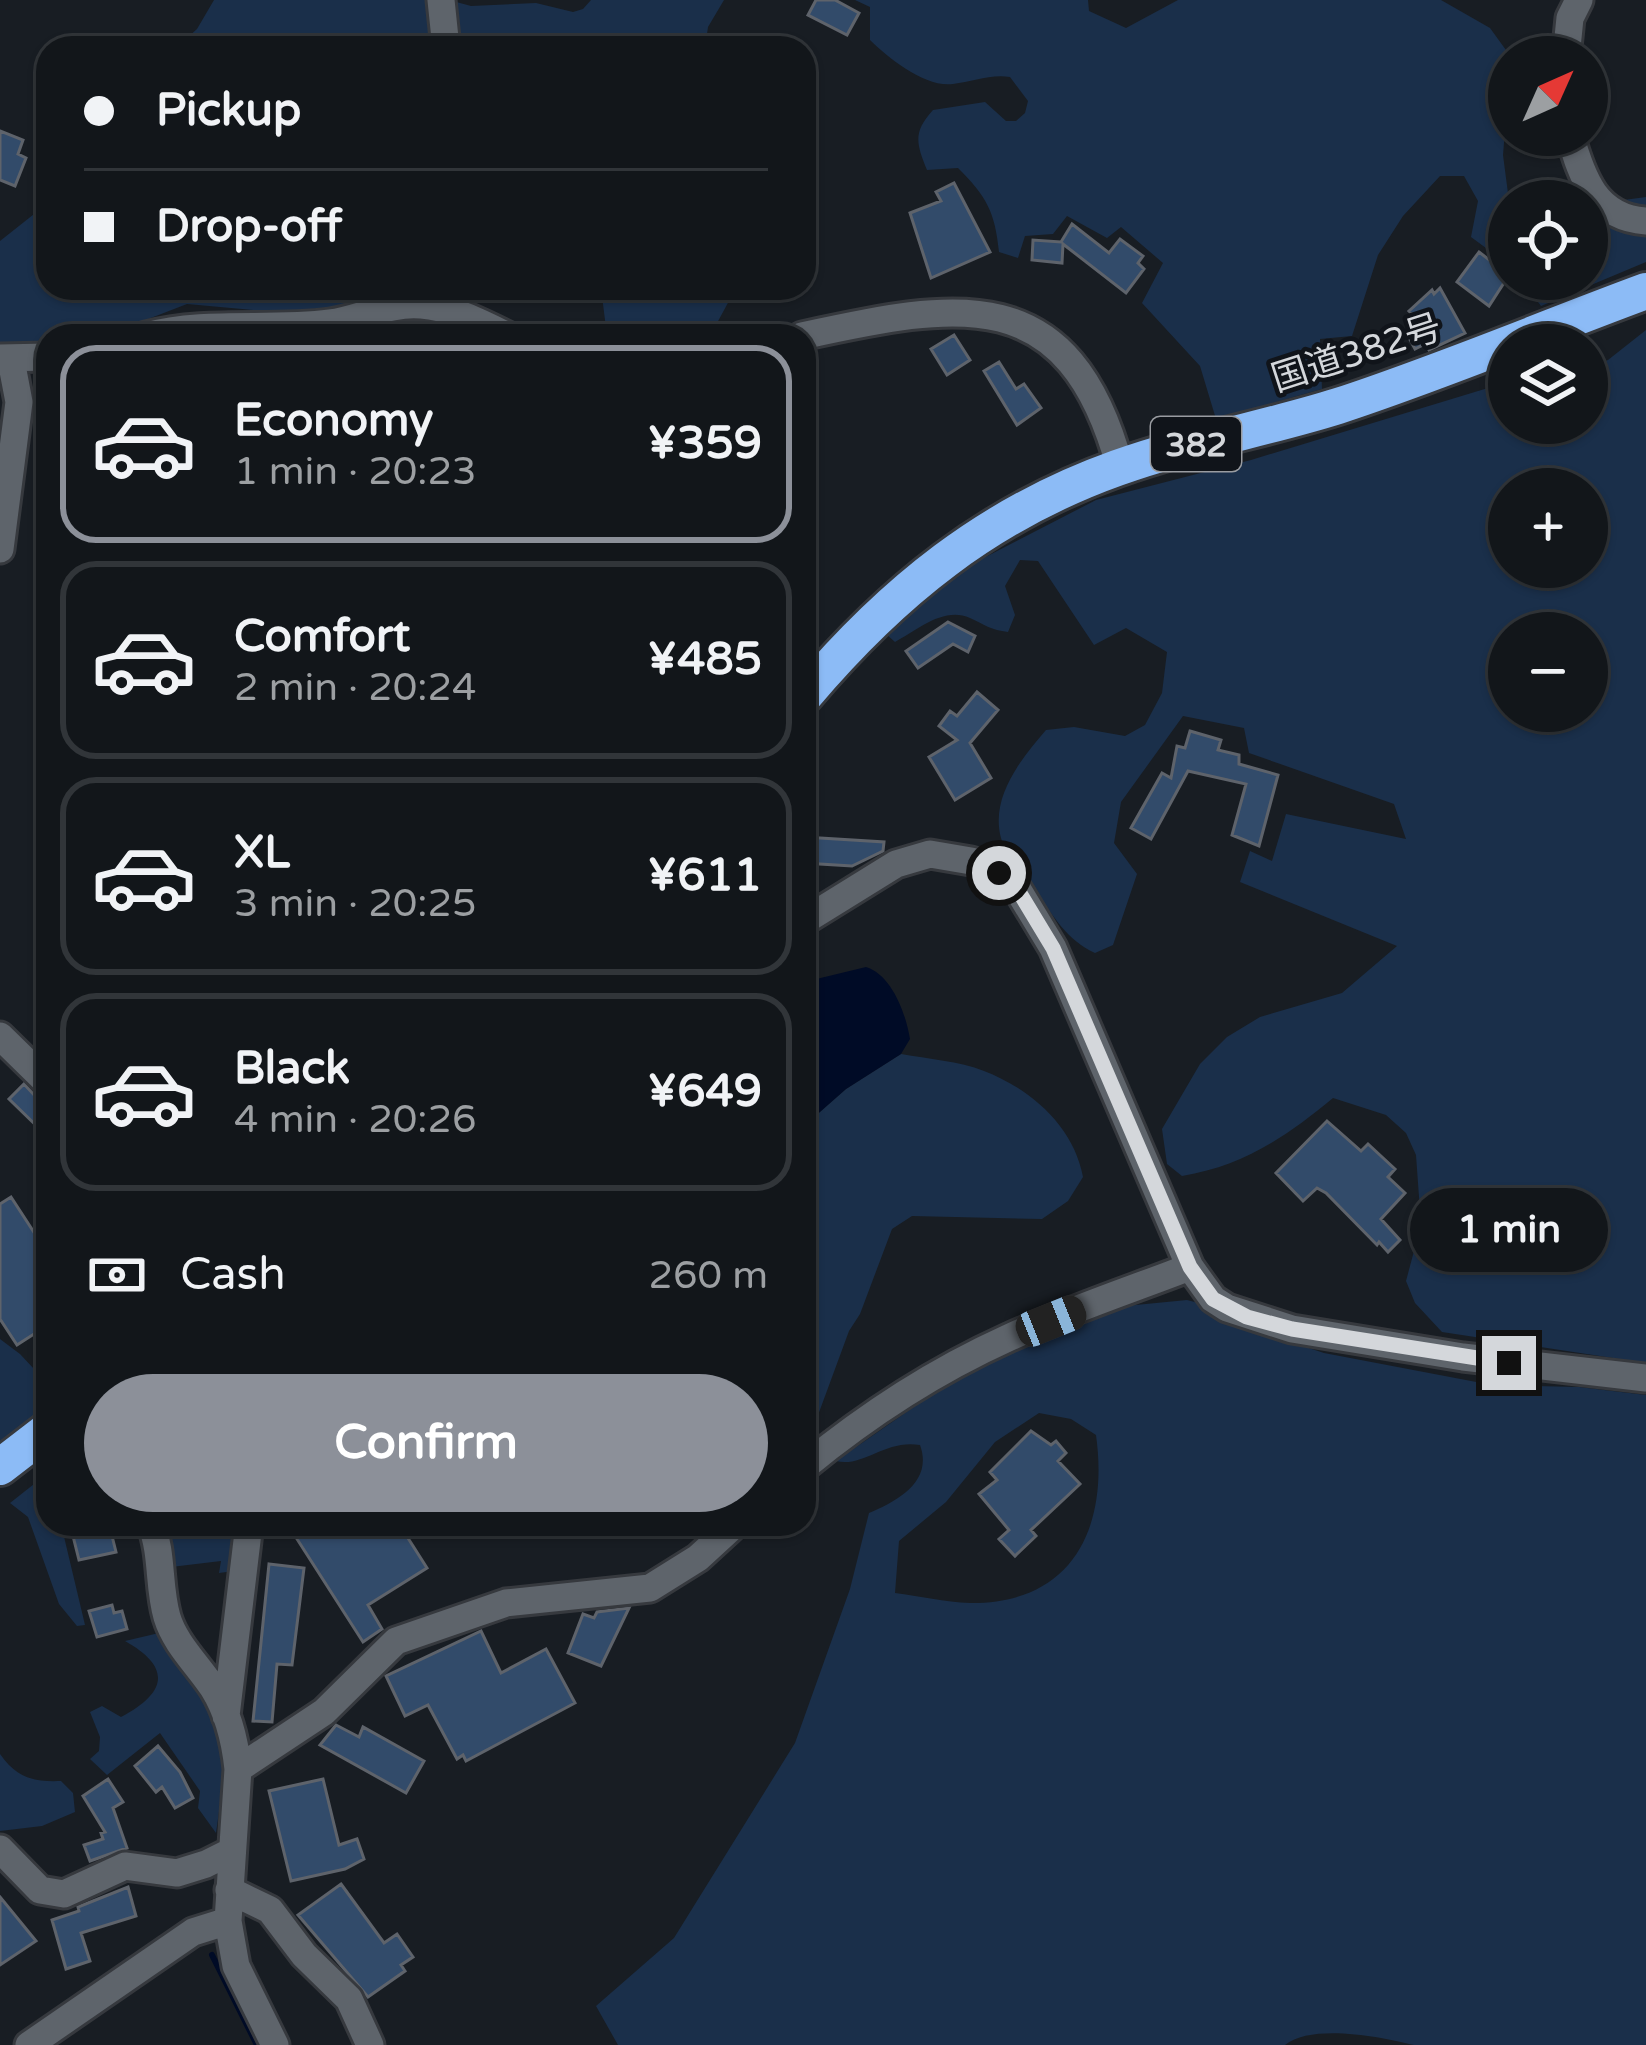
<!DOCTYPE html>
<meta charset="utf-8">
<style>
:root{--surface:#12161a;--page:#1b1f23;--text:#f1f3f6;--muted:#9c9fa2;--line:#313539;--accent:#8c9099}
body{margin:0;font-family:"Varela Round","Noto Sans JP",sans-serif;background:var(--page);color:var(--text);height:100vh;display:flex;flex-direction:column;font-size:45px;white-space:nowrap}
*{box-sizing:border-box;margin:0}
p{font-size:39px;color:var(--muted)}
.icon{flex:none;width:66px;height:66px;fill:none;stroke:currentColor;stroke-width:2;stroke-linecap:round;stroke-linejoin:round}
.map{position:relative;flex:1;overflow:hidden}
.sheet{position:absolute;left:36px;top:324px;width:780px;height:1212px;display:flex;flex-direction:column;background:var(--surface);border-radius:36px;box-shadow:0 3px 9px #0004,0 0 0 3px var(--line)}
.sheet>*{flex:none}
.hud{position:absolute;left:36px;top:36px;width:780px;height:264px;border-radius:36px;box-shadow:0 3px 9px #0004,0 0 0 3px var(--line);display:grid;align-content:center;height:264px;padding:0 48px;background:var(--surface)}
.needle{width:78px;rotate:45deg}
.tools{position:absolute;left:1488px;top:36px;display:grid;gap:24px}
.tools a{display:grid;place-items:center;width:120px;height:120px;border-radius:50%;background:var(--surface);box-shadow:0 3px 9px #0004,0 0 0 3px var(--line);font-size:60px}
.end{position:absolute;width:54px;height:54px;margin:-27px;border:15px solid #d4d7db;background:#111;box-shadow:0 0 0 6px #111}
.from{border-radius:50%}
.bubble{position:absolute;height:84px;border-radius:42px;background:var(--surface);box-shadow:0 3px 9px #0004,0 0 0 3px var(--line);font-size:39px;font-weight:700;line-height:84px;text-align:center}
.car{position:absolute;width:36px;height:72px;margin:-36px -18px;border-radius:15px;box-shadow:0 0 9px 3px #0007;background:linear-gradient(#222 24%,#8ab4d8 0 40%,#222 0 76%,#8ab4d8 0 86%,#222 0)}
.hud b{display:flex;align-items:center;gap:42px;height:114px;font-size:45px}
.hud b+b{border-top:3px solid var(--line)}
.hud i{width:30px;height:30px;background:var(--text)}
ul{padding:21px 0 0;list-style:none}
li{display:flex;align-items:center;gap:36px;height:198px;margin:0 24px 18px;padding:0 24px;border:6px solid var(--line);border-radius:36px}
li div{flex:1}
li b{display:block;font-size:45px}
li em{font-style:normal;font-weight:700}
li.on{border-color:var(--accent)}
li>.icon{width:108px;height:108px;stroke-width:1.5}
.pay{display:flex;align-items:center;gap:30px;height:132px;padding:0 48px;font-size:45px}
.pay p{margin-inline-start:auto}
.action{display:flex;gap:24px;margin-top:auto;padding:24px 48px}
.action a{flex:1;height:138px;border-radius:72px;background:var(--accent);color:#fff;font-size:48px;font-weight:700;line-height:138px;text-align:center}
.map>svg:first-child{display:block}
.green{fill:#1a2f4a;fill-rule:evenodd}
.water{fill:#000b26}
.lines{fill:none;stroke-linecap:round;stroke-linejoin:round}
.stream{stroke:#000b26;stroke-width:6}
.building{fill:#324b6a;stroke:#5e636b;stroke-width:3}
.minor-casing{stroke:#36393e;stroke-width:33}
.highway-casing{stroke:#36393e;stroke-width:42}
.minor{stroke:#5e646b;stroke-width:27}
.highway{stroke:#8cbbf6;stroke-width:36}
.route{stroke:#d4d7db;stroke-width:15}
.labels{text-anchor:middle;stroke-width:9;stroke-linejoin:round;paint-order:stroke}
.shield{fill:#10141a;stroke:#999ca1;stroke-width:3}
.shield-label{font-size:33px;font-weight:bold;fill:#d4d7db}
.street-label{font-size:36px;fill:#d4d7db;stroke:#10141a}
</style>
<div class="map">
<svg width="1646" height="2045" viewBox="0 0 1646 2045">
<rect width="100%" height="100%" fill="#181d23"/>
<path class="green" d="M214,0H449L471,6L536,3L573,12L583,9L591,0H724L708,27L705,48H176L197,29Z
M855,0H1088L1089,11L1126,28L1178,0H1441L1490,28L1511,57L1503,155L1509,201V265L1471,237L1478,201L1464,176H1440L1403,216L1378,255L1352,336L1320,339L1322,389L1216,419L1200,366L1142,303L1163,263L1121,227L1107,238L1067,216L1053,234L1025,236L1018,258L999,252C995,212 987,197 958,168L927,170C916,143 913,132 933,110L985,102L1006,121H1016L1025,113L1028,101L1010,77C990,74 972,82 953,84C926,88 888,58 870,40V7Z
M1646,197V262L1541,306L1521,279H1587V205Z
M48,203V288H380L379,292L356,306L286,313L187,304L143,321L86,336H48V347L0,346V241Z
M601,288H736L710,336H607Z
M1646,330V1363L1442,1332L1415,1303L1406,1281L1421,1225L1416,1155L1406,1133L1386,1115L1333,1098C1286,1137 1243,1166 1182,1176L1167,1164L1162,1129L1200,1064L1227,1037L1260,1017L1342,993L1397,946L1240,882L1250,851L1272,861L1286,814L1406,839L1394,804L1249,753L1244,728L1183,716L1121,802L1114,843L1137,874L1113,945L1095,953C1067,940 1054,917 1037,893C1026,878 1006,857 1001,838C990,797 1021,759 1046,730L1074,727L1125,736L1145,725L1162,693L1167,652L1126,628L1094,645L1038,561L1020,560L1005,586L1015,615L1008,632C991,630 985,625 970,618C944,606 917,630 895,642L885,633L941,580L1096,500L1251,460L1488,388L1509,389V423H1587V368L1608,360ZM1509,489H1587V567H1509ZM1509,633H1587V711H1509Z
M901,1054C928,1059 959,1061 984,1071C1031,1089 1074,1127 1083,1177L1068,1201L1042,1219L912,1216L892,1229L860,1314L849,1331L814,1426L804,1443V1126L846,1089Z
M1187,1300L1210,1306L1227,1321L1324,1353L1492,1385L1579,1387L1646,1395V2045H1414C1382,2037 1312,2023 1285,2045H618L596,2006L674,1938L795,1743L850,1589L869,1513C899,1500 933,1481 920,1445C885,1439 863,1468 836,1461L980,1361L1115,1307ZM1039,1413L1071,1419L1096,1435C1109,1527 1073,1604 970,1603C945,1602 919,1596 895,1593L899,1541L946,1502L995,1442Z
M0,1339L20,1354L48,1384V1409L0,1445Z
M48,1473V1524H61L85,1625L77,1626L59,1604L28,1517L10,1503Z
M192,1524H240L234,1571L219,1573L221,1561L171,1567L170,1532Z
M159,1633C221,1707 231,1736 216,1833L198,1808L200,1791L160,1733L107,1775L90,1759L99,1751L100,1737L90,1712L102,1706L121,1717C166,1693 173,1668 125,1641Z
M0,1754C17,1778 33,1782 61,1781L73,1793L75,1812L42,1826L0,1831Z"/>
<path class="water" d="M866,967C892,975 906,1014 910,1039L901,1054L846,1089L804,1126V982Z"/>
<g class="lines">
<path class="stream" d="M212,1955L257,2045"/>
</g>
<path class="building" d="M816,0H835L859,13L847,35L808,15Z
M0,131L23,140L18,154L26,158L15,186L0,180Z
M954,183L990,252L931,278L910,213L941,201L936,192Z
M1072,224L1109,253L1120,239L1143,256L1138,263L1144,269L1126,293L1063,244L1062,263L1032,260L1033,240L1061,242Z
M1479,252L1509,275L1489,306L1457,282Z
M1440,288L1465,333L1429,350L1425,344L1415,349L1407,334L1423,325L1409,311L1432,290L1434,294Z
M954,335L970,360L947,375L931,349Z
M999,362L1016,389L1024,384L1041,408L1017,425L984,371Z
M948,622L975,636L968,652L953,644L918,668L906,651Z
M977,692L998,710L970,743L991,778L955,800L929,757L957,740L939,726L950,711L957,716Z
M1190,731L1221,740L1218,750L1239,755V764L1278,775L1259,846L1232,835L1246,784L1188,771L1151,839L1131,828L1162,773L1171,778L1177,746L1185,748Z
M804,837L884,842L883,851L852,866L804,863Z
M24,1084L36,1097L48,1101V1137L9,1099Z
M1327,1121L1361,1151L1368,1144L1395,1169L1388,1177L1405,1193L1381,1219L1400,1240L1388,1252L1379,1242L1377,1245L1326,1193L1317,1188L1303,1201L1276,1173Z
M11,1197L48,1254V1325L17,1345L0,1319V1204Z
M1031,1431L1051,1445L1056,1441L1066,1453L1058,1461L1080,1484L1031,1530L1036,1536L1015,1556L999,1539L1009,1530L979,1494L997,1480L990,1472Z
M70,1524H109L116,1552L79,1560Z
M320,1524H399L427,1568L368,1605L382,1629L363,1642L297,1539Z
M269,1564L304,1568L292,1665L277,1664L272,1722L253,1721Z
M112,1605L114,1613L122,1611L127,1629L97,1637L89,1611Z
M629,1608L601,1666L568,1653L583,1614L594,1618L597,1612Z
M481,1631L501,1673L546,1649L575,1703L466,1761L463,1755L457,1759L428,1705L405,1716L386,1676Z
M336,1725L359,1737L363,1727L424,1761L406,1793L320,1745Z
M158,1746L180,1772L193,1798L175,1808L162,1787L156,1792L135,1766Z
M108,1779L123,1802L113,1808L127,1848L90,1861L84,1845L103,1839L101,1833L105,1832L83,1796Z
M323,1779L339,1845L357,1839L364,1859L345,1869L291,1881L269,1791Z
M341,1884L384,1943L397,1934L413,1957L401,1965L405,1971L368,1997L298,1915Z
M128,1887L136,1916L81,1933L90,1961L66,1969L52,1920L79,1911L78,1907Z
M0,1897L36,1941L0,1965Z"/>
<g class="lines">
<g class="minor-casing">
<path id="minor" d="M441,0L446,48
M1566,57L1570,18L1579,0
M1570,135C1582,178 1596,218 1646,221
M146,336C207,320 268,331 330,323C360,319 390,302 421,305C451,307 481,323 508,336
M802,336C958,302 1069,279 1120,467
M0,358L48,357
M0,549L19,402L11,360
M804,921L896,864L930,854L971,861L999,873L1018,890L1053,948L1190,1267L1213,1299L1227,1308L1292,1329L1463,1357L1646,1378
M0,1036L48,1083
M804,1467C866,1416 935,1371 1008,1338C1067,1311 1130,1290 1190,1267
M151,1524C163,1554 158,1586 167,1617C175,1644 198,1665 213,1688C228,1712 235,1741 238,1769L228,1921L236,1966L275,2045
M226,1716L249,1524
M238,1769L324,1712L396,1641L506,1603L650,1588L698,1558L735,1524
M0,1849L40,1890L64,1894L125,1866L177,1873L206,1864L232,1851
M229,1890L270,1910L304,1955L349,1999L370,2045
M29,2045L193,1932L228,1921"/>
</g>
<g class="highway-casing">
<path id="highway" d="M804,696C892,592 988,514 1117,468C1189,442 1265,429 1338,406C1442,372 1543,329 1646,291
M0,1467L48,1430"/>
</g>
<use href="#minor" class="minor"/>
<use href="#highway" class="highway"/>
</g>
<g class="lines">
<path class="route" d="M999,873L1018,890L1053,948L1190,1267L1213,1299L1247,1317L1292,1329L1509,1363"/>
</g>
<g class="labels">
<rect class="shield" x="1151" y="417" width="90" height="54" rx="9"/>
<g class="shield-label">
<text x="1196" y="456">382</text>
</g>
<g class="street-label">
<text transform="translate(1356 352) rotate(-18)" y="13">国道382号</text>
</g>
</g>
</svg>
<div class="tools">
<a><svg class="needle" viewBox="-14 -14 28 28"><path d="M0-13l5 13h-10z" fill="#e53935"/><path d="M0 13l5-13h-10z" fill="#9c9fa2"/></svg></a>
<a><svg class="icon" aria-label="locate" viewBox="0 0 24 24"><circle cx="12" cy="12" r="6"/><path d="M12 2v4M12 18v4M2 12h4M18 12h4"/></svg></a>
<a><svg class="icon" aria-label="layers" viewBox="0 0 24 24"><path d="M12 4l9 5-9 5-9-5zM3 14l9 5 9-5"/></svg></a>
<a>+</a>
<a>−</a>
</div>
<i class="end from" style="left:999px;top:873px"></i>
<i class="end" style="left:1509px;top:1363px"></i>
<div class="bubble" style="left:1410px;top:1188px;width:198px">1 min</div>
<i class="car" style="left:1051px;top:1321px;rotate:68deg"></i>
<div class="hud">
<b><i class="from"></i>Pickup</b>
<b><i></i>Drop-off</b>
</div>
<section class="sheet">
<ul>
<li class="on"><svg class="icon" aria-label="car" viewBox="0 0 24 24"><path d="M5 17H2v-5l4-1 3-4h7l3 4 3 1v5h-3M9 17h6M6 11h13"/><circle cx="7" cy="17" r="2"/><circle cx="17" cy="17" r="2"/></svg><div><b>Economy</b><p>1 min · 20:23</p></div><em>¥359</em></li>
<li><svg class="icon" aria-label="car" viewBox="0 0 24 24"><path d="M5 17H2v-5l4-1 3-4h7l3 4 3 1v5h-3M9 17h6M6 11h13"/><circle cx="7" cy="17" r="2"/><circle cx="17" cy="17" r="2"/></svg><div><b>Comfort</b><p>2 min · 20:24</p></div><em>¥485</em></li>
<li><svg class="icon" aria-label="car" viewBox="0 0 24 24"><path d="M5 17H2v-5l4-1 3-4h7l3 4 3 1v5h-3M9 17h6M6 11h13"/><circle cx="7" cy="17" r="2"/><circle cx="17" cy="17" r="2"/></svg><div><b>XL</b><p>3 min · 20:25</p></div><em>¥611</em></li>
<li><svg class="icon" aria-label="car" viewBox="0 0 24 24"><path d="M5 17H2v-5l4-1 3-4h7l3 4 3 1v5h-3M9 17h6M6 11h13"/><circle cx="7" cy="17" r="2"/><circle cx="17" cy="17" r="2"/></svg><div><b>Black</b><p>4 min · 20:26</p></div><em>¥649</em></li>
</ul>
<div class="pay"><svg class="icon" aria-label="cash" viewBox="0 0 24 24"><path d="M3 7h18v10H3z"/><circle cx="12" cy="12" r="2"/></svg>Cash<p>260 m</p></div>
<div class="action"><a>Confirm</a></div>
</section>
</div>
